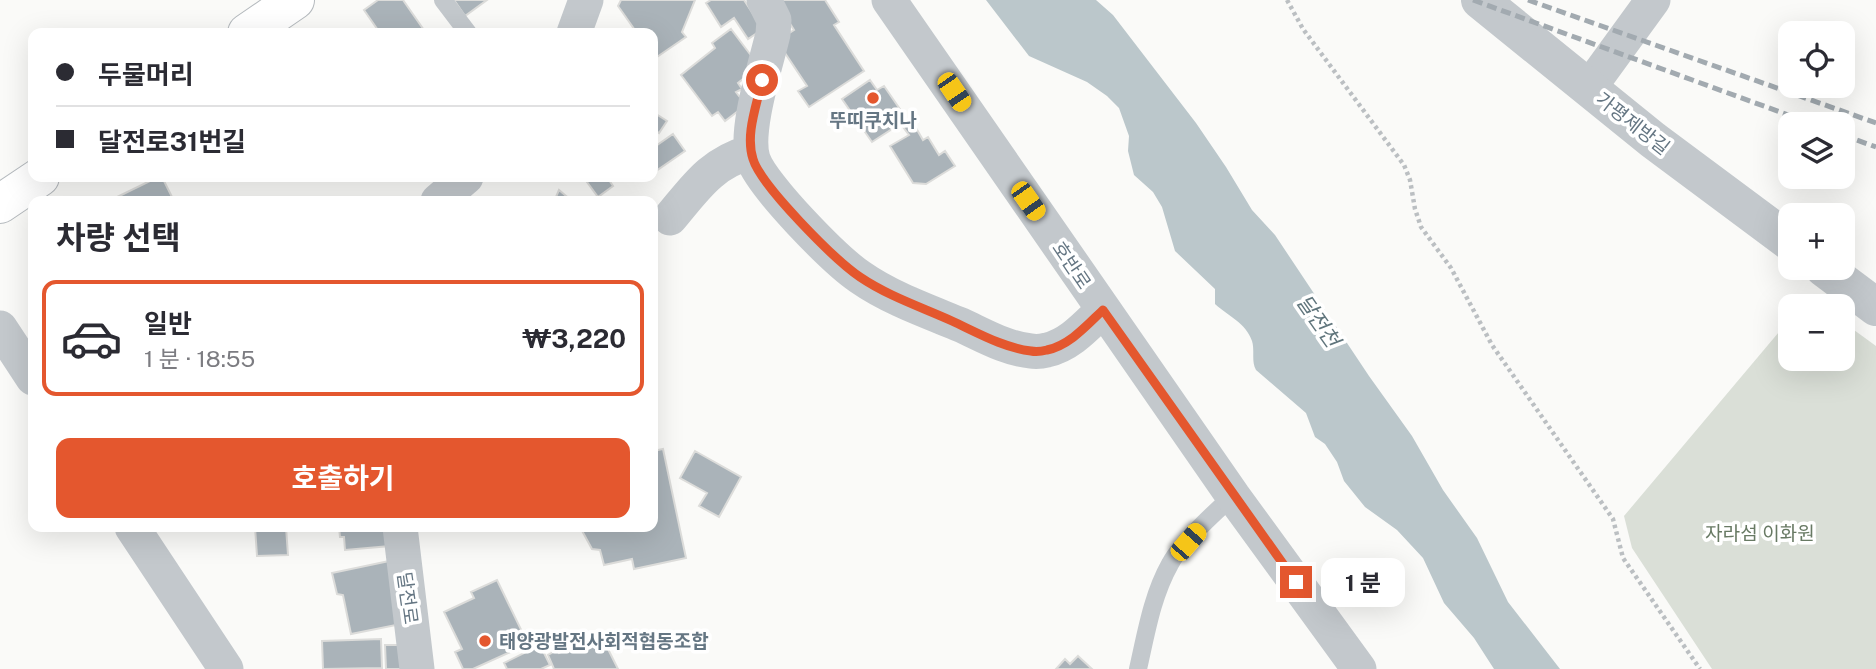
<!DOCTYPE html>
<html lang="ko">
<meta charset="utf-8">
<style>
:root{--surface:#fff;--page:#f2f2f3;--text:#2b2b33;--muted:#7c7c81;--line:#e1e1e2;--accent:#e4572e}
body{margin:0;font-family:"Public Sans","Noto Sans KR",sans-serif;background:var(--page);color:var(--text);height:100vh;display:flex;flex-direction:column;font-size:26px;white-space:nowrap}
*{box-sizing:border-box;margin:0}
p{font-size:23px;color:var(--muted)}
.icon{flex:none;width:38px;height:38px;fill:none;stroke:currentColor;stroke-width:2;stroke-linecap:round;stroke-linejoin:round}
.map{position:relative;flex:1;overflow:hidden}
.panel{position:absolute;left:28px;top:196px;width:630px;height:336px;display:flex;flex-direction:column;background:var(--surface);border-radius:14px;box-shadow:0 7px 28px #0002}
.panel>*{flex:none}
.banner{position:absolute;left:28px;top:28px;width:630px;height:154px;border-radius:14px;box-shadow:0 7px 28px #0002;display:grid;align-content:center;height:154px;padding:0 28px;background:var(--surface)}
.fabs{position:absolute;left:1778px;top:21px;display:grid;gap:14px}
.fabs a{display:grid;place-items:center;width:77px;height:77px;border-radius:14px;background:var(--surface);box-shadow:0 7px 28px #0002;font-size:35px}
.end{position:absolute;width:32px;height:32px;margin:-16px;border:9px solid #e4572e;background:#fff;box-shadow:0 0 0 4px #fff}
.from{border-radius:50%}
.bubble{position:absolute;height:49px;border-radius:14px;background:var(--surface);box-shadow:0 7px 28px #0002;font-size:23px;font-weight:700;line-height:49px;text-align:center}
.car{position:absolute;width:21px;height:42px;margin:-21px -10px;border-radius:9px;box-shadow:0 0 5px 2px #0007;background:linear-gradient(#f5c518 24%,#345 0 40%,#f5c518 0 76%,#345 0 86%,#f5c518 0)}
.banner b{display:flex;align-items:center;gap:24px;height:66px;font-size:26px}
.banner b+b{border-top:2px solid var(--line)}
.banner i{width:18px;height:18px;background:var(--text)}
ul{padding:0;list-style:none}
li{display:flex;align-items:center;gap:21px;height:116px;margin:0 14px 10px;padding:0 14px;border:4px solid transparent;border-radius:14px}
li div{flex:1}
li b{display:block;font-size:26px}
li em{font-style:normal;font-weight:700}
li.selected{border-color:var(--accent)}
li>.icon{width:63px;height:63px;stroke-width:1.5}
h2{padding:0 28px;font-size:32px;line-height:84px}
.button{display:flex;gap:14px;margin-top:auto;padding:14px 28px}
.button a{flex:1;height:80px;border-radius:14px;background:var(--accent);color:#fff;font-size:28px;font-weight:700;line-height:80px;text-align:center}
.map>svg:first-child{display:block}
.green{fill:#dadfd7}
.water{fill:#bbc7cb}
.building{fill:#aab3b9;stroke:#dcdcda;stroke-width:2}
.lines{fill:none;stroke-linecap:round;stroke-linejoin:round}
.primary-casing{stroke:#b5babe;stroke-width:40}
.path{stroke:#bbbfc2;stroke-width:4.5;stroke-dasharray:3.5 3.5;stroke-linecap:butt}
.service{stroke:#c3c8cc;stroke-width:18}
.minor{stroke:#c3c8cc;stroke-width:35}
.tertiary{stroke:#c3c8cc;stroke-width:38}
.primary{stroke:#fff;stroke-width:38}
.rail{stroke:#a2aab0;stroke-width:5;stroke-dasharray:10 5;stroke-linecap:butt}
.route{stroke:#e4572e;stroke-width:9}
.poi-dot{fill:#e4572e;stroke:#fff;stroke-width:2.5}
.labels{text-anchor:middle;stroke-width:7;stroke-linejoin:round;paint-order:stroke}
.poi-label{font-size:19px;font-weight:bold;fill:#657683;stroke:#fff}
.street-label{font-size:19px;fill:#657683;stroke:#fff}
.park-label{font-size:19px;fill:#687a64;stroke:#fff}
.water-label{font-size:21px;font-style:italic;fill:#60757c;stroke:#fff}
</style>
<div class="map">
<svg width="1876" height="669" viewBox="0 0 1876 669">
<rect width="100%" height="100%" fill="#fafaf8"/>
<path class="green" d="M1790,319V359H1843V322L1876,346V669H1712L1632,548L1624,516Z"/>
<path class="water" d="M986,0H1096L1113,15L1196,123L1226,167L1252,210L1275,235L1369,376L1412,436L1443,490L1477,538L1508,602L1560,669H1494L1474,638L1444,603L1423,558L1397,530L1365,507L1344,481L1337,462L1325,444L1315,437L1306,413L1256,370C1251,361 1255,351 1252,341C1246,323 1228,316 1215,304V289L1175,251L1162,207L1153,192L1134,175L1128,151L1129,136L1119,108L1107,96L1087,82L1029,56Z"/>
<path class="building" d="M378,0H403L426,33H380L364,10Z
M454,0H487L465,16Z
M621,0H695L682,32L686,37L654,59L653,33H637L618,6Z
M711,0H744L763,29L748,39L734,18L721,27L706,3Z
M775,0H825L839,22L834,25L864,71L809,107L798,91L807,86L777,41L794,30Z
M731,29L759,66L738,83L742,89L736,92L746,105L725,121L718,112L712,116L681,75L715,48L712,43Z
M870,80L877,90L884,86L904,115L888,125L892,129L872,142L842,99Z
M653,112L667,121L659,133L653,129Z
M912,121L923,140L928,137L939,155L945,151L955,166L926,184L913,183L890,146L909,135L903,127Z
M673,134L685,151L653,173V148Z
M158,177H162L174,201H109Z
M594,177H607L613,186L598,197L587,182Z
M559,190L572,201H548L556,197Z
M663,449L686,558L634,569L632,559L604,565L600,550L592,549L580,527H653V451Z
M695,451L741,477L719,517L699,506L707,493L680,478Z
M255,527H286L288,555L257,556Z
M339,527H388L390,546L345,550L344,537H340Z
M394,560L406,623L351,634L343,595L337,594L332,573Z
M497,580L528,644L473,669H463L455,652L462,649L444,612L474,598L471,592Z
M599,631L618,669H554L548,655L557,650L559,653L572,647L571,644Z
M381,639L382,668L323,669L322,641Z
M385,645H409L411,669H386Z
M540,645L550,665L541,669H507L504,663Z
M1078,656L1092,669H1056L1065,659L1070,664Z"/>
<g class="lines">
<g class="primary-casing">
<path id="primary" d="M247,33L295,0
M0,204L40,177"/>
</g>
<path class="path" d="M1287,0L1303,29L1404,165L1410,180L1415,209L1421,227L1451,268L1492,345L1613,519L1623,558L1700,669"/>
<path class="service" d="M443,0L468,33
M1138,669C1146,634 1152,596 1170,564C1181,543 1215,512 1233,496"/>
<path class="minor" d="M764,0L774,20L773,34C766,64 744,131 753,159C762,186 835,260 860,277C890,298 927,311 961,325C983,335 1007,349 1031,351C1036,352 1043,351 1047,350C1070,345 1087,325 1103,310
M889,0L1233,496L1359,669
M574,33L586,0
M1589,88L1653,0
M438,201L466,177
M670,218C696,187 711,163 751,152
M0,328L33,378
M132,527L226,669
M400,527L417,669"/>
<path class="tertiary" d="M1480,0L1653,140L1790,242
M1824,268L1876,307"/>
<use href="#primary" class="primary"/>
<path class="rail" d="M1473,0L1813,124
M1528,0L1876,123
M1843,135L1876,147"/>
</g>
<g class="lines">
<path class="route" d="M762,80C757,105 745,134 753,159C761,186 835,260 860,277C888,296 921,307 952,321C976,332 1004,348 1031,351C1036,352 1043,351 1047,350C1070,345 1087,325 1103,310L1296,582"/>
</g>
<g class="poi-dot">
<circle cx="873" cy="98" r="7"/>
<circle cx="485" cy="641" r="7"/>
</g>
<g class="labels">
<g class="poi-label">
<text x="873" y="127">뚜띠쿠치나</text>
<text x="499" y="648" text-anchor="start">태양광발전사회적협동조합</text>
</g>
<g class="street-label">
<text transform="translate(1633 123) rotate(38)" y="7">가평제방길</text>
<text transform="translate(1072 265) rotate(56)" y="7">호반로</text>
<text transform="translate(408 598) rotate(82)" y="7">달전로</text>
</g>
<g class="park-label">
<text x="1760" y="540">자라섬 이화원</text>
</g>
<g class="water-label">
<text transform="translate(1318 321) rotate(55)" y="7">달전천</text>
</g>
</g>
</svg>
<div class="fabs">
<a><svg class="icon" aria-label="locate" viewBox="0 0 24 24"><circle cx="12" cy="12" r="6"/><path d="M12 2v4M12 18v4M2 12h4M18 12h4"/></svg></a>
<a><svg class="icon" aria-label="layers" viewBox="0 0 24 24"><path d="M12 4l9 5-9 5-9-5zM3 14l9 5 9-5"/></svg></a>
<a>+</a>
<a>−</a>
</div>
<i class="end from" style="left:762px;top:80px"></i>
<i class="end" style="left:1296px;top:582px"></i>
<div class="bubble" style="left:1321px;top:558px;width:84px">1 분</div>
<i class="car" style="left:954px;top:92px;rotate:146deg"></i>
<i class="car" style="left:1028px;top:201px;rotate:145deg"></i>
<i class="car" style="left:1188px;top:542px;rotate:41deg"></i>
<div class="banner">
<b><i class="from"></i>두물머리</b>
<b><i></i>달전로31번길</b>
</div>
<section class="panel">
<h2>차량 선택</h2>
<ul>
<li class="selected"><svg class="icon" aria-label="car" viewBox="0 0 24 24"><path d="M5 17H2v-5l4-1 3-4h7l3 4 3 1v5h-3M9 17h6M6 11h13"/><circle cx="7" cy="17" r="2"/><circle cx="17" cy="17" r="2"/></svg><div><b>일반</b><p>1 분 · 18:55</p></div><em>₩3,220</em></li>
</ul>
<div class="button"><a>호출하기</a></div>
</section>
</div>
